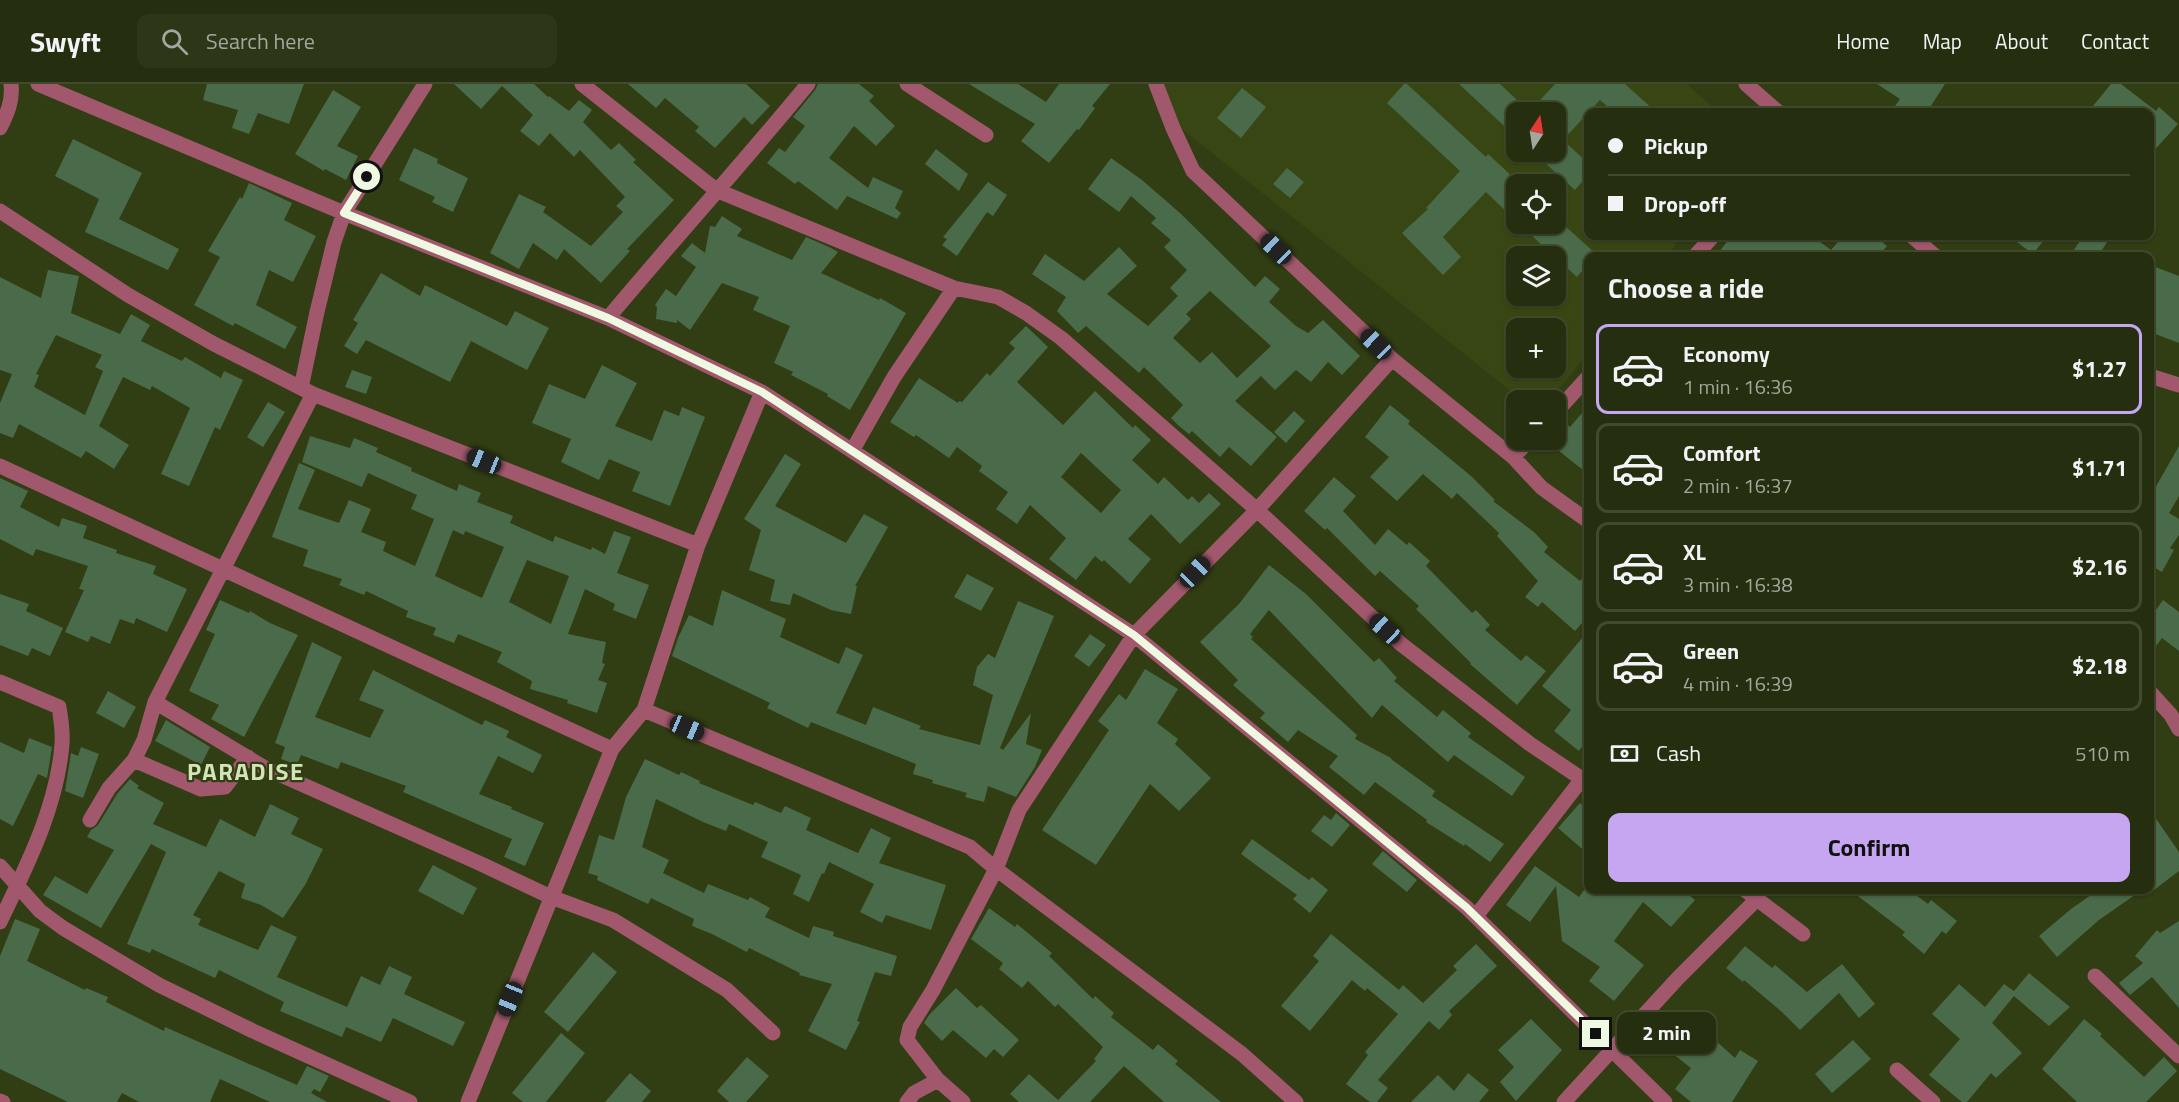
<!DOCTYPE html>
<meta charset="utf-8">
<style>
:root{--surface:#252e0e;--page:#2d3617;--text:#f1f3f6;--muted:#a3a89e;--line:#424a2e;--accent:#c6a6f0}
body{margin:0;font-family:"Titillium Web",sans-serif;background:var(--page);color:var(--text);height:100vh;display:flex;flex-direction:column;font-size:22px;white-space:nowrap}
*{box-sizing:border-box;margin:0}
p{font-size:20px;color:var(--muted)}
.icon{flex:none;width:33px;height:33px;fill:none;stroke:currentColor;stroke-width:2;stroke-linecap:round;stroke-linejoin:round}
.map{position:relative;flex:1;overflow:hidden}
.side{position:absolute;left:1584px;top:168px;width:570px;height:642px;display:flex;flex-direction:column;background:var(--surface);border-radius:12px;box-shadow:0 2px 4px #0004,0 0 0 2px var(--line)}
.side>*{flex:none}
.banner{position:absolute;left:1584px;top:24px;width:570px;height:132px;border-radius:12px;box-shadow:0 2px 4px #0004,0 0 0 2px var(--line);display:grid;align-content:center;height:132px;padding:0 24px;background:var(--surface)}
.needle{width:39px;rotate:12deg}
.controls{position:absolute;left:1506px;top:18px;display:grid;gap:12px}
.controls a{display:grid;place-items:center;width:60px;height:60px;border-radius:12px;background:var(--surface);box-shadow:0 2px 4px #0004,0 0 0 2px var(--line);font-size:30px}
.end{position:absolute;width:27px;height:27px;margin:-14px;border:8px solid #eff8e0;background:#111;box-shadow:0 0 0 3px #111}
.from{border-radius:50%}
.bubble{position:absolute;height:42px;border-radius:12px;background:var(--surface);box-shadow:0 2px 4px #0004,0 0 0 2px var(--line);font-size:20px;font-weight:700;line-height:42px;text-align:center}
.car{position:absolute;width:18px;height:36px;margin:-18px -9px;border-radius:8px;box-shadow:0 0 4px 2px #0007;background:linear-gradient(#222 24%,#8ab4d8 0 40%,#222 0 76%,#8ab4d8 0 86%,#222 0)}
.banner b{display:flex;align-items:center;gap:21px;height:57px;font-size:22px}
.banner b+b{border-top:2px solid var(--line)}
.banner i{width:15px;height:15px;background:var(--text)}
ul{padding:0;list-style:none}
li{display:flex;align-items:center;gap:18px;height:90px;margin:0 12px 9px;padding:0 12px;border:3px solid var(--line);border-radius:12px}
li div{flex:1}
li b{display:block;font-size:22px}
li em{font-style:normal;font-weight:700}
li.on{border-color:var(--accent)}
li>.icon{width:54px;height:54px;stroke-width:1.5}
h2{padding:0 24px;font-size:27px;line-height:72px}
.pay{display:flex;align-items:center;gap:15px;height:66px;padding:0 24px;font-size:22px}
.pay p{margin-inline-start:auto}
.button{display:flex;gap:12px;margin-top:auto;padding:12px 24px}
.button a{flex:1;height:69px;border-radius:12px;background:var(--accent);color:#111;font-size:24px;font-weight:700;line-height:69px;text-align:center}
header{display:flex;align-items:center;gap:36px;box-sizing:border-box;height:84px;padding:0 30px;background:var(--surface);border-bottom:2px solid var(--line)}
header strong{font-size:28px}
nav{display:flex;gap:33px;margin-inline-start:auto;font-size:21px}
.search{width:420px;height:54px;background:var(--page);display:flex;align-items:center;gap:15px;box-sizing:border-box;padding:0 21px;border-radius:12px;color:var(--muted);font-size:22px}
.map>svg:first-child{display:block}
.built{fill:#384614;fill-rule:evenodd}
.building{fill:#4a6b49;fill-rule:evenodd}
.lines{fill:none;stroke-linecap:round;stroke-linejoin:round}
.minor{stroke:#a1586c;stroke-width:15}
.route{stroke:#eff8e0;stroke-width:8}
.labels{text-anchor:middle;stroke-width:4.5;stroke-linejoin:round;paint-order:stroke}
.district-label{font-size:24px;font-weight:bold;letter-spacing:1.5px;fill:#d3e4b5;stroke:#313d13}
</style>
<header>
<strong>Swyft</strong>
<div class="search"><svg class="icon" aria-label="search" viewBox="0 0 24 24"><circle cx="10" cy="10" r="6"/><path d="M15 15l6 6"/></svg>Search here</div>
<nav><a>Home</a><a>Map</a><a>About</a><a>Contact</a></nav>
</header>
<div class="map">
<svg width="2179" height="1018" viewBox="0 0 2179 1018">
<rect width="100%" height="100%" fill="#313d13"/>
<path class="built" d="M1150,0H1687L1718,28H1588V152H1683L1666,172H1588V269L1550,316H1522L1178,42ZM1516,28H1556V68H1516ZM1516,100H1556V140H1516ZM1516,172H1556V212H1516ZM1516,244H1556V284H1516Z"/>
<path class="building" d="M207,0H304L289,40L258,29L249,50L232,44L238,26L203,16Z
M454,0H534L548,13L549,12L569,27L579,16L592,26L583,38L611,66L619,59L636,76L633,78L674,116L627,165L630,167L601,199L564,165L557,176L533,159L519,185L490,169L519,110L546,123L543,128L591,162L623,128L616,122L625,113L580,66L574,73L550,49L539,62L520,47L533,31L502,2L481,25Z
M628,0H746L770,22L752,41L744,33L715,64L695,47L699,43L665,14L656,24Z
M818,0H859L874,12L869,17L895,42L876,62L854,42L829,74L868,104L873,93L903,107L895,124L901,129L897,135L847,112L837,126L798,97L795,100L767,79L779,64L785,68L805,42L793,33L815,6Z
M969,0H1018L1046,18L1059,0H1110L1092,22L1095,24L1079,46L1077,45L1049,79L1021,57L1035,40Z
M1404,0H1407L1486,73L1488,70L1516,96V137L1486,108L1443,153L1461,173L1443,191L1402,149L1428,125L1426,124L1460,87L1387,19Z
M1459,0H1500L1516,15V53Z
M1555,0H1625L1656,28H1614L1600,16L1563,56L1588,79V91L1575,106L1533,68H1556V28H1529Z
M1877,0H1945L1927,28H1891L1900,15Z
M2111,0H2121L2156,27L2159,23L2178,40L2150,71V33L2154,28H2088Z
M1242,4L1266,23L1241,54L1217,34Z
M333,6L361,23L337,62L358,72L346,96L325,85L324,87L295,70Z
M73,55L142,89L119,135L179,165L168,186L85,148L99,115L55,92Z
M414,64L438,75L437,79L468,94L453,128L432,118L435,113L399,96Z
M936,65L968,90L959,107L925,80Z
M1111,74L1142,96L1180,129L1255,203L1265,192L1280,205L1269,218L1296,242L1308,249L1323,236L1360,272L1342,291L1328,278L1311,298L1296,286L1275,306L1261,292L1235,317L1277,353L1251,382L1229,363L1220,373L1192,347L1189,350L1179,342L1171,334L1183,321L1179,317L1144,283L1139,289L1086,242L1078,249L1057,227L1066,213L1032,190L1045,170L1084,197L1119,163L1137,182L1107,210L1148,242L1178,212L1170,204L1187,186L1164,163L1171,156L1151,139L1156,134L1131,112L1119,128L1088,105ZM1210,207L1271,262L1237,294L1212,268L1200,279L1173,254L1191,235L1186,230Z
M1287,84L1304,98L1290,114L1273,100Z
M988,98L1007,111L993,132L987,128L957,172L942,161L947,155L943,153Z
M249,99L292,119L284,136L316,152L293,198L269,186L256,221L297,243L285,265L235,239L233,242L194,221L220,173L208,167L240,113L242,115Z
M722,132L742,145L737,152L792,176L806,153L829,163L838,168L821,189L879,216L880,214L906,229L850,326L827,312L828,310L791,291L793,288L774,279L790,242L753,226L759,213L722,199L690,246L677,236V239L656,235L657,223L655,221L666,205L676,212L696,183L681,172L692,159L705,169L710,142L715,143Z
M1519,140H1563L1597,171L1588,172V180L1577,193Z
M1731,152H1812L1831,166L1843,152H1875L1887,162L1878,172H1729L1720,167Z
M2009,152H2047L2033,170Z
M2083,152H2111L2098,172H2070Z
M2150,181L2179,192V259L2150,248Z
M48,186L79,192L71,229L120,250L131,230L150,241L141,257L182,277L185,273L221,294L224,287L243,296L220,346L215,343L189,402L161,390L190,324L152,302L150,306L123,293L99,342L129,361L114,385L86,367L81,374L19,340L13,354L0,349V319L12,290L0,286V193L41,214ZM56,251L102,271L95,283L103,287L85,331L34,303L39,291L36,290Z
M381,189L420,212L425,201L507,242L515,227L549,244L527,286L471,257L450,298L366,256L357,270L344,262L358,239L353,236Z
M1026,242L1048,263L1017,298L1063,341L1095,307L1133,344L1135,341L1151,356L1132,376L1158,400L1164,393L1188,416L1192,412L1199,419L1209,409L1221,420L1180,460L1151,430L1128,455L1151,475L1130,500L1104,476L1102,478L1095,472L1076,496L1049,475L1066,454L1030,421L1017,440L996,425L1008,408L979,387L982,382L957,363L949,374L916,351L914,353L890,338L919,294L958,319L959,317L962,318L987,289L990,292L1015,264L1009,259ZM1081,369L1121,406L1101,429L1061,393Z
M602,281L637,299L615,342L652,357L664,326L679,332L682,323L705,333L670,422L632,407L640,388L609,375L599,396L561,378L571,355L532,339L549,300L585,315Z
M352,286L372,293L366,310L345,303Z
M268,318L285,328L263,363L247,353Z
M1390,321L1410,337L1408,340L1471,392L1495,416L1493,417L1534,448L1548,463L1544,468L1580,497L1588,487V532L1575,547L1542,518L1538,523L1525,513L1538,497L1497,452L1499,449L1457,409L1452,415L1423,390L1397,417L1370,393L1389,373L1365,353Z
M1588,322V390L1549,359L1552,356H1556V351L1565,339L1570,343Z
M1294,327L1305,337L1286,359L1274,348Z
M310,352L350,364L354,354L378,364L376,368L412,384L411,387L457,407L459,400L481,409L477,418L513,432L510,439L553,458L555,452L591,466L592,463L605,470L614,447L631,453L617,489L649,501L636,535L613,526L615,520L585,505L568,550L606,558L602,579L605,580L598,596L607,599L597,629L567,619L568,616L530,605L532,597L497,578L502,568L458,550L454,559L433,551L436,544L406,533L408,527L366,507L364,511L339,501L342,495L303,482L308,466L272,453L299,379L315,386L298,425L339,439L349,416L371,425L361,448L386,458L383,467L415,482L434,435L411,425L417,411L368,389L362,403L302,378ZM453,446L464,451L465,447L504,463L482,514L435,492ZM527,476L569,492L551,540L509,518Z
M2179,362V412L2169,429L2179,435V451L2170,464L2174,466L2162,488L2150,481V413Z
M785,370L801,380L775,422L846,459L864,430L888,443L855,502H857L851,530L831,526L793,509L790,521L770,517L775,496L749,486L761,446L744,435Z
M1334,393L1356,412L1343,427L1375,461L1388,445L1407,461L1409,458L1430,477L1426,482L1472,529L1476,526L1490,541L1485,546L1521,577L1526,571L1546,587L1517,621L1470,580L1471,579L1416,525L1419,522L1380,487L1375,492L1327,444L1325,446L1304,427Z
M0,394L28,407L20,423L59,443L62,434L87,442L83,454L117,466L116,469L156,482L153,490L187,505L167,548L136,534L134,540L120,535L110,560L91,552L88,558L65,548L84,506L79,505L88,482L36,465L33,472L0,455Z
M1269,481L1306,510L1374,578L1379,574L1397,594L1394,597L1437,633L1443,626L1471,649L1468,653L1525,693L1512,712L1454,671L1448,678L1382,621L1372,634L1269,526L1250,550L1253,553L1251,555L1357,651L1355,655L1391,674V675L1435,707L1432,712L1504,760L1490,778L1465,760L1464,762L1426,738L1427,736L1375,698L1364,711L1329,683L1338,672L1298,646L1288,658L1260,634L1265,629L1233,601L1238,596L1200,558L1239,520Z
M967,490L994,504L981,527L954,513Z
M722,506L786,535L780,553L839,580L846,563L863,571L836,629L866,641L873,623L921,642L919,645L980,661L993,611L973,601L977,583L988,570L995,574L1018,517L1054,532L1000,664L1003,666L1031,629L1026,660L1042,666L1035,683L1016,713L988,702L984,718L965,713L967,709L932,699L933,696L913,690L916,680L811,638L808,644L767,624L770,619L672,572L678,554L689,531L713,542Z
M0,510L29,520L26,527L63,544L50,572L32,564L28,572L0,561Z
M220,516L249,529L250,527L270,539L298,551L244,653L211,635L219,621L189,607L215,550L206,546Z
M2163,516L2179,528V567L2162,554L2150,570V534Z
M1588,547V654L1579,667L1554,647L1571,626L1542,602Z
M1090,550L1106,561L1089,583L1074,572Z
M312,558L342,573L315,633L370,654L384,626L359,616L373,586L482,641L485,636L509,647L506,653L542,671L533,689L498,672L479,710L512,723L511,725L544,739L525,782L504,773L512,755L403,708L406,702L341,678L338,685L301,671L297,681L281,675L285,663L275,659Z
M1145,585L1178,605L1157,639L1178,655L1175,660L1211,694L1179,727L1150,700L1096,781L1042,746L1109,646L1098,637L1119,610L1126,616Z
M108,607L136,623L124,644L96,629Z
M166,636L210,663L201,681L155,657Z
M29,654L52,663L49,682L47,694L38,690L13,742L0,735V658L24,669Z
M81,663L99,670L83,714L65,707L71,669L78,672Z
M645,675L679,691L681,688L700,697L699,699L753,721L755,718L781,729L785,722L811,734L806,746L858,769L871,744L891,754L879,779L946,801L931,846L886,831L882,839L860,828L874,800L829,778L824,790L822,789L809,818L793,810L801,791L761,773L768,758L729,740L726,747L703,738L656,715L642,763L669,776L663,789L704,809L708,800L748,816L750,813L770,824L765,833L809,854L813,842L834,848L833,852L897,872L891,892L875,888L857,937L860,938L846,966L808,947L832,900L799,891L800,889L749,864L747,868L712,850L692,842L694,835L651,814L648,820L597,796L598,792L588,789L599,751L614,756L626,713Z
M130,695L139,702L137,704L164,719L153,740L206,763L220,735L255,753L270,720L299,734L291,750L323,765L305,801L283,834L261,821L241,814L245,800L219,787L193,831L201,835L198,841L258,866L271,841L297,853L277,893L347,923L361,892L380,901L389,882L412,893L404,910L465,938L453,962L393,934L381,958L346,943L342,953L280,927L284,918L219,886L215,894L152,865L150,869L127,860L166,768L151,760L101,844L43,811L55,792L87,810L114,766L87,753L91,746L98,741L117,710Z
M1580,719L1588,727V770L1558,744Z
M2150,726L2179,768V787L2150,809Z
M1336,729L1350,741L1332,763L1311,747L1324,731L1331,736Z
M1252,755L1309,796L1312,793L1328,806L1310,829L1293,815L1297,811L1241,770Z
M1383,767L1417,796L1407,808L1372,780Z
M433,781L477,804L463,831L418,807Z
M1535,782L1579,813L1584,806H1683L1695,816L1671,843L1643,818L1614,857L1644,881L1614,917L1589,897L1600,883L1562,857L1556,802L1530,838L1506,821Z
M1850,806H1909L1928,820L1931,816L1957,837L1946,850L1942,847L1924,870L1902,851L1905,848Z
M2098,806H2142L2099,836L2057,873L2039,852L2071,825Z
M989,824L1015,843L1017,840L1052,869L1049,872L1093,915L1095,912L1114,929L1111,933L1153,966L1158,960L1178,977L1175,980L1221,1018H1164L1124,982L1090,1018H1019L1010,1010L1029,990L1058,1016L1096,977L1094,975L1103,963L1058,920L1055,923L1028,897L1022,904L999,885L1003,879L971,855Z
M15,835L40,845L27,877L85,906L86,904L108,913L106,918L164,947L165,943L297,1001L307,982L329,992L320,1008L314,1005L311,1009L327,1018H270L220,995L210,1018H139L122,1009L117,1018H68L0,985V872Z
M2179,837V924L2152,893L2130,911L2119,899L2143,879L2135,872L2157,846L2160,849Z
M1331,850L1399,906L1403,901L1423,919L1457,886L1453,882L1476,860L1497,882L1449,927L1452,931L1439,946L1429,937L1378,996L1388,1004L1377,1018H1370L1346,1000L1368,971L1365,968L1398,930L1367,904L1365,907L1352,896L1310,947L1281,922L1319,877L1313,872Z
M1745,862L1772,884L1775,881L1807,908L1842,880L1875,920L1859,934L1839,909L1800,946L1782,928L1744,896L1743,898L1726,884Z
M593,868L617,888L568,948L544,928Z
M2029,889L2070,923L2049,942L2014,912L1992,939L2022,969L1996,994L1991,989L1967,1018H1962L1929,991L1960,955L1932,930L1959,900L1985,923L2004,900L2014,907Z
M956,904L977,924L981,921L1019,956L1003,973L994,965L986,974L953,946L942,957L924,939L929,931Z
M1531,935L1562,966L1516,1017L1500,998L1514,983L1498,966Z
M2084,935L2102,950L2100,952L2144,993L2164,973L2177,987L2146,1018H2077L2042,985Z
M1669,937L1706,966L1715,956L1735,974L1740,966L1758,977L1732,1018H1691L1675,1005L1691,984L1654,955Z
M561,949L585,969L546,1018H523L512,1009Z
M1853,956L1871,975L1832,1009L1815,990Z
M747,973L769,992L746,1018H729L717,1007Z
M630,989L651,1007L642,1018H605Z
M1468,989L1489,1006L1479,1018H1411L1438,991L1454,1007Z"/>
<g class="lines">
<path class="minor" d="M38,0L344,129L608,234L762,308L1134,551L1466,823L1665,1018
M582,0L716,106L954,204L998,213L1026,229L1061,254L1257,426L1401,560L1530,660L1588,699
M907,0L986,51
M1156,0L1173,44L1193,87L1392,275L1513,373L1530,356
M1746,0L1778,28
M0,44C7,30 13,17 11,0
M0,127L128,211L214,260L313,310L155,618L144,656L134,676L109,704L90,736
M1912,152L1935,172
M1695,172L1713,152
M608,234C674,155 743,79 808,0
M2150,292L2179,301
M301,304L317,228L334,158L344,129L425,0
M313,310L698,461
M1556,328L1588,293
M852,367L894,293L954,204
M1513,373L1542,404L1588,437
M0,382C204,477 409,569 612,665
M0,598L59,623C61,635 63,648 62,660C57,723 27,781 0,838
M2150,608L2171,631L2179,645
M155,618L265,684L479,779L551,813L613,836L727,906L773,949
M644,626L970,763L996,785L1242,970L1296,1018
M134,676L201,705L225,703L248,673
M0,782L40,827L63,844L159,901L253,947L410,1018
M1745,806L1803,850
M1476,832L1582,695
M2095,892L2179,972
M1897,986L1933,1018
M0,1017L3,1018
M468,1018L612,665L644,626L698,461L762,308
M907,1018L914,1009L938,996
M963,1018L938,996L907,956L910,943L933,906L996,785L1019,726L1134,551L1257,426L1392,275
M1564,1018L1678,894L1757,815"/>
</g>
<g class="lines">
<path class="route" d="M367,93L344,129L608,234L762,308L1134,551L1466,823L1596,950"/>
</g>
<g class="labels">
<g class="district-label">
<text x="246" y="696">PARADISE</text>
</g>
</g>
</svg>
<div class="controls">
<a><svg class="needle" viewBox="-14 -14 28 28"><path d="M0-13l5 13h-10z" fill="#e53935"/><path d="M0 13l5-13h-10z" fill="#a3a89e"/></svg></a>
<a><svg class="icon" aria-label="locate" viewBox="0 0 24 24"><circle cx="12" cy="12" r="6"/><path d="M12 2v4M12 18v4M2 12h4M18 12h4"/></svg></a>
<a><svg class="icon" aria-label="layers" viewBox="0 0 24 24"><path d="M12 4l9 5-9 5-9-5zM3 14l9 5 9-5"/></svg></a>
<a>+</a>
<a>−</a>
</div>
<i class="end from" style="left:367px;top:93px"></i>
<i class="end" style="left:1596px;top:950px"></i>
<div class="bubble" style="left:1617px;top:928px;width:99px">2 min</div>
<i class="car" style="left:1276px;top:165px;rotate:314deg"></i>
<i class="car" style="left:1376px;top:260px;rotate:314deg"></i>
<i class="car" style="left:484px;top:377px;rotate:292deg"></i>
<i class="car" style="left:1195px;top:488px;rotate:44deg"></i>
<i class="car" style="left:1385px;top:545px;rotate:313deg"></i>
<i class="car" style="left:687px;top:644px;rotate:113deg"></i>
<i class="car" style="left:510px;top:915px;rotate:202deg"></i>
<div class="banner">
<b><i class="from"></i>Pickup</b>
<b><i></i>Drop-off</b>
</div>
<section class="side">
<h2>Choose a ride</h2>
<ul>
<li class="on"><svg class="icon" aria-label="car" viewBox="0 0 24 24"><path d="M5 17H2v-5l4-1 3-4h7l3 4 3 1v5h-3M9 17h6M6 11h13"/><circle cx="7" cy="17" r="2"/><circle cx="17" cy="17" r="2"/></svg><div><b>Economy</b><p>1 min · 16:36</p></div><em>$1.27</em></li>
<li><svg class="icon" aria-label="car" viewBox="0 0 24 24"><path d="M5 17H2v-5l4-1 3-4h7l3 4 3 1v5h-3M9 17h6M6 11h13"/><circle cx="7" cy="17" r="2"/><circle cx="17" cy="17" r="2"/></svg><div><b>Comfort</b><p>2 min · 16:37</p></div><em>$1.71</em></li>
<li><svg class="icon" aria-label="car" viewBox="0 0 24 24"><path d="M5 17H2v-5l4-1 3-4h7l3 4 3 1v5h-3M9 17h6M6 11h13"/><circle cx="7" cy="17" r="2"/><circle cx="17" cy="17" r="2"/></svg><div><b>XL</b><p>3 min · 16:38</p></div><em>$2.16</em></li>
<li><svg class="icon" aria-label="car" viewBox="0 0 24 24"><path d="M5 17H2v-5l4-1 3-4h7l3 4 3 1v5h-3M9 17h6M6 11h13"/><circle cx="7" cy="17" r="2"/><circle cx="17" cy="17" r="2"/></svg><div><b>Green</b><p>4 min · 16:39</p></div><em>$2.18</em></li>
</ul>
<div class="pay"><svg class="icon" aria-label="cash" viewBox="0 0 24 24"><path d="M3 7h18v10H3z"/><circle cx="12" cy="12" r="2"/></svg>Cash<p>510 m</p></div>
<div class="button"><a>Confirm</a></div>
</section>
</div>
